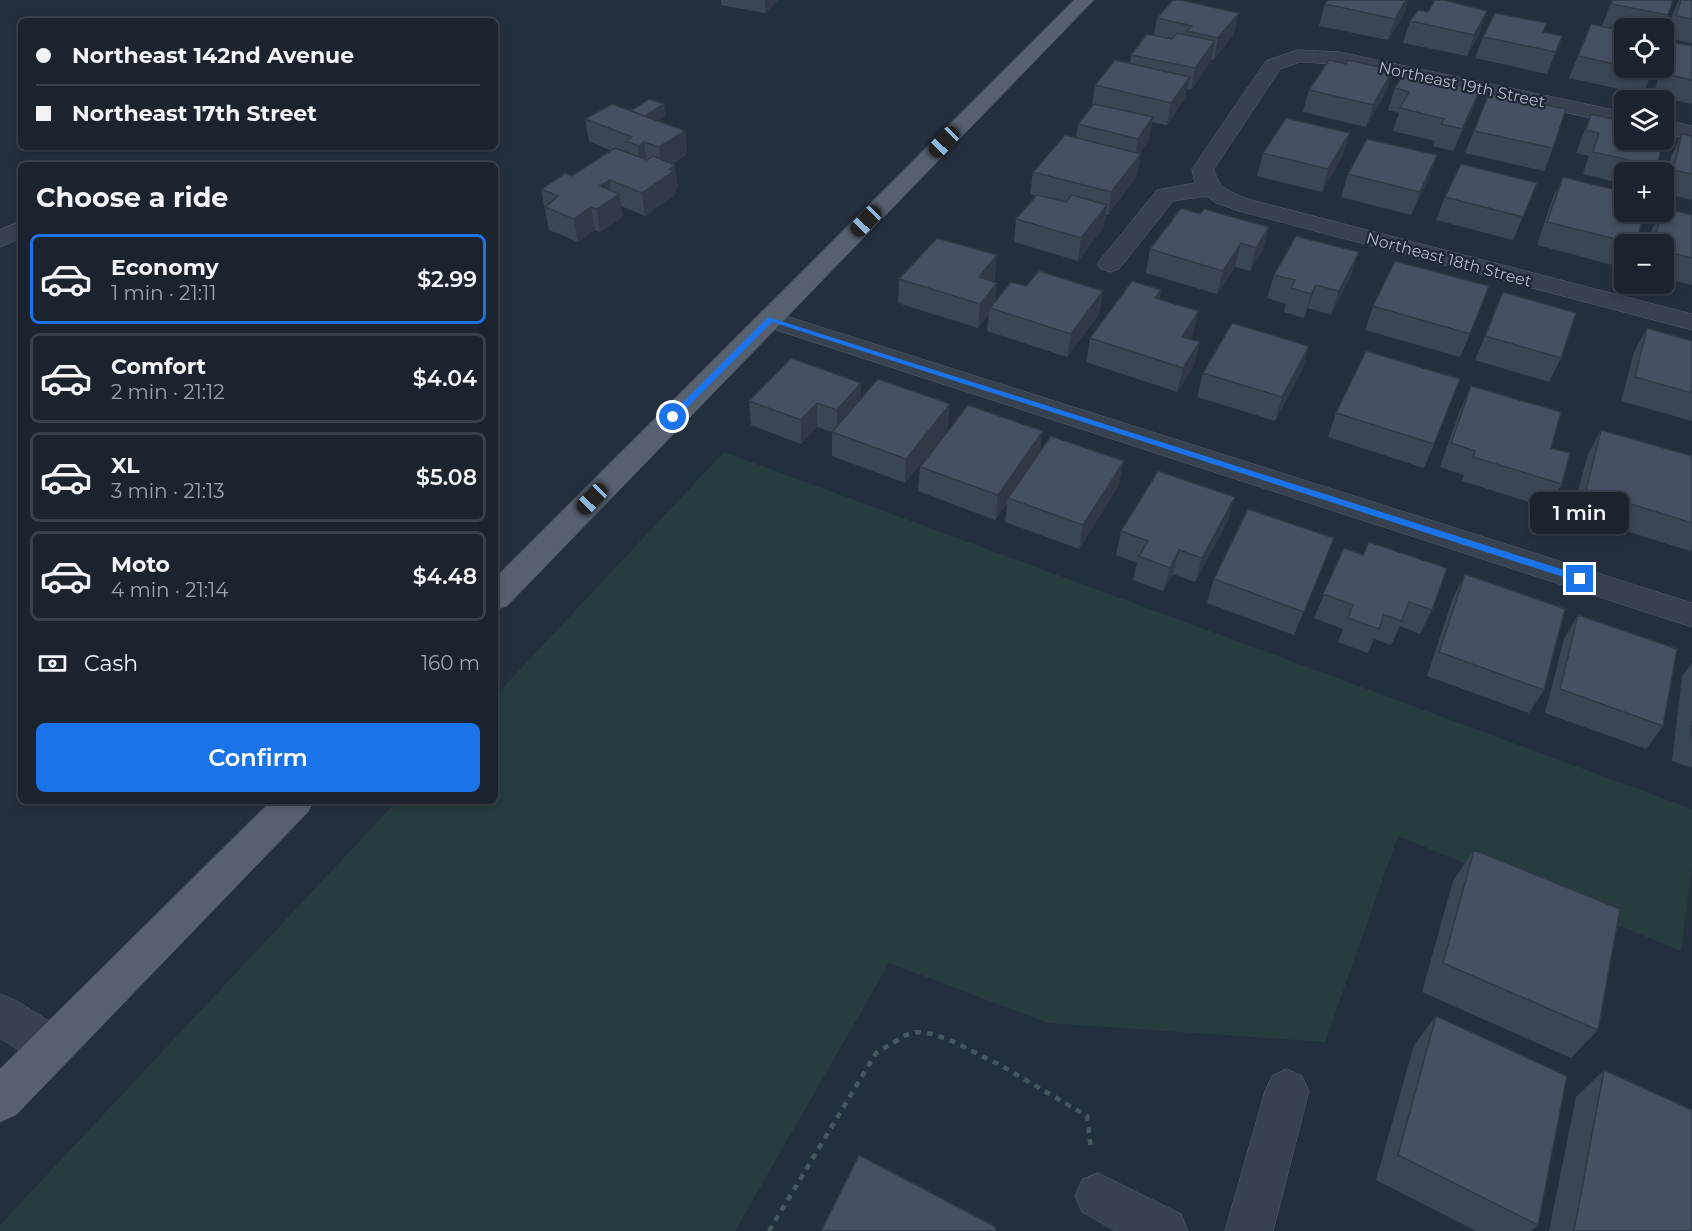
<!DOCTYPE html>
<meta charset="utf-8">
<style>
:root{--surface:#1b232e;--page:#242b36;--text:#f1f3f6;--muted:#a0a4aa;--line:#39404a;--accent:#1a73e8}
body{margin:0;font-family:Montserrat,sans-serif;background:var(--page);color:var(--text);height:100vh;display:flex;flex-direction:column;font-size:22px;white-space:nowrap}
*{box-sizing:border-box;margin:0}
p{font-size:20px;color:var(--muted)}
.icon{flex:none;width:33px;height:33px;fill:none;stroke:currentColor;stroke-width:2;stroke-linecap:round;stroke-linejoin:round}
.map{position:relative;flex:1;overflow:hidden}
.details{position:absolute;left:18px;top:162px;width:480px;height:642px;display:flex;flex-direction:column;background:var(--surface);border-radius:9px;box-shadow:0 3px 9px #0003,0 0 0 2px var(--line)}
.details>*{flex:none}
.guide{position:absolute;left:18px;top:18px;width:480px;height:132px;border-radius:9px;box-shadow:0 3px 9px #0003,0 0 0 2px var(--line);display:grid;align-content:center;height:132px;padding:0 18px;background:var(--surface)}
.fabs{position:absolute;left:1614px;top:18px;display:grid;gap:12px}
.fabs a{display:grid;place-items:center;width:60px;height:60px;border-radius:9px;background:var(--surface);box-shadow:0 3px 9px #0003,0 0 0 2px var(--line);font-size:30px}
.end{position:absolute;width:27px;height:27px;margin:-14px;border:8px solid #1a73e8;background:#fff;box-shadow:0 0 0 3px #fff}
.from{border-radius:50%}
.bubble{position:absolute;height:42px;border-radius:9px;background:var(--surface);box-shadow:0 3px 9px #0003,0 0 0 2px var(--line);font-size:20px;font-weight:600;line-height:42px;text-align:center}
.car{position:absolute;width:18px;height:36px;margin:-18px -9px;border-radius:8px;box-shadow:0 0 4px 2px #0007;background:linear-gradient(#222 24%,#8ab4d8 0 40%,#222 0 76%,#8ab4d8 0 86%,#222 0)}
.guide b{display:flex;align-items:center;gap:21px;height:57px;font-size:22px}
.guide b+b{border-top:2px solid var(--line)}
.guide i{width:15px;height:15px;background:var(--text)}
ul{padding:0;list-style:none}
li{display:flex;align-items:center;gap:18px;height:90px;margin:0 12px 9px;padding:0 6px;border:3px solid var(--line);border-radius:9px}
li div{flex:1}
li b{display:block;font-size:22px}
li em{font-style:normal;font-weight:600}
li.on{border-color:var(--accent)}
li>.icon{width:54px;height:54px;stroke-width:1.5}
h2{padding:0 18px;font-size:27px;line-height:72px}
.pay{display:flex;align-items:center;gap:15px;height:66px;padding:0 18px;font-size:22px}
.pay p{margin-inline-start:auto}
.action{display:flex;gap:12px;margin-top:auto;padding:12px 18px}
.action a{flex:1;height:69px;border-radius:9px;background:var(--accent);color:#fff;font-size:24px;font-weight:600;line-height:69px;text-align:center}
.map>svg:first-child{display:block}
.green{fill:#263c3f}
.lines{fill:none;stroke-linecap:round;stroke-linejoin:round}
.minor-casing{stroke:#565f6c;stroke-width:1}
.major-casing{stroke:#414a57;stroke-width:1}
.path{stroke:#44595c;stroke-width:4.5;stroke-dasharray:6 6;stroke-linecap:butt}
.minor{fill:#38414e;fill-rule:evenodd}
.major{fill:#56606e;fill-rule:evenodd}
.wall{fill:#3b4654}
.shaded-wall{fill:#303945}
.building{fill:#455162;stroke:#303945;stroke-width:1.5}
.route{fill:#1a73e8}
.labels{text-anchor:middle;stroke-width:4.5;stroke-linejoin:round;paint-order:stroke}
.far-street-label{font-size:16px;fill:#b4bcc9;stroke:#1d2633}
</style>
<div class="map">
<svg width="1692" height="1231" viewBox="0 0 1692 1231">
<rect width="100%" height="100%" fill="#242f3e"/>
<path class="green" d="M724,452L1692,809V869L1681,951L1398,836L1325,1042L1048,1023L889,963L735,1231H0V1225L397,801H495V696Z"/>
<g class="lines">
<g class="minor-casing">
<path id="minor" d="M1298,50L1339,52L1624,112V125L1339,64L1300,62L1280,69L1214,169C1218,190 1237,195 1255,201L1692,314V330L1239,211L1216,203L1206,196L1173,201L1119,269L1110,272L1101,269L1097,264L1101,259L1157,190L1195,183L1192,169L1266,61Z
M1664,120L1692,126V140L1664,133Z
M21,221V238L0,247V230Z
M770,311L1692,603V627L761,325L757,319L761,313Z
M0,994L15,1000L67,1032L73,1047L67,1062L52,1068L37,1062L0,1038Z
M1287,1069L1302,1076L1309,1091L1273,1231H1225L1265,1091L1272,1076Z
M1098,1173L1181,1214L1188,1231H1116L1082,1212L1075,1196L1082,1180Z"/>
</g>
<g class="major-casing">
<path id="major" d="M1074,0H1094L507,606L495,610V578Z
M271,801H314L308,812L16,1115L0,1122V1069Z"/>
</g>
<path class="path" d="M769,1231L876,1053L906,1035L917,1032L932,1034L952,1041L1002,1066L1087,1116L1091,1150"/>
<use href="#minor" class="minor"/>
<use href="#major" class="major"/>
</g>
<path class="wall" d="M721,0H778L765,13L721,5Z
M1328,0H1408L1404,14L1388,40L1319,26L1325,4Z
M1612,0H1673L1668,15L1662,28H1624V30L1602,26Z
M1679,0H1692V43L1666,38L1673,13Z
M1157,18L1234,34L1214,60L1211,59L1210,63L1191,90L1187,89L1185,98L1167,125L1152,122L1149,140L1139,153L1141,154L1137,176L1108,215H1106L1103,228L1078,261L1014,242L1016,219L1036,196L1030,194L1033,172L1076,137L1078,124L1092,107L1095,85L1130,63L1131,55L1154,35Z
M1410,21L1480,32L1467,56L1403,43Z
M1591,24L1624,31V68H1654L1643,94L1569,78Z
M1543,32L1562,36L1547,74L1475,58L1483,37Z
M1671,42L1692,46V104L1654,96L1660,68H1664V58Z
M1346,64L1393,70L1386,92L1366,127L1303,112L1309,90Z
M1404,73L1472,112L1453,151L1433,146L1435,141L1393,131L1399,113L1388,110L1395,88Z
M664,104L665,116L657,121L685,131L687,154L672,164L678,188L676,189V194L645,216L621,206L623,217L600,232L595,230L578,242L549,230L541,189L572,176L612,151L589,141L585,119Z
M1591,114L1657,166L1654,172H1624V184L1583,174L1589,156L1576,153L1582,137Z
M1474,131L1553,148L1544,171L1465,153Z
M1682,134L1692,136V200L1664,193V185L1671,157Z
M1263,153L1343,155L1322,192L1257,176Z
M1348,174L1429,178L1411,215L1341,197Z
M1563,177L1636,244H1624V268L1537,245L1552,200Z
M1537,183L1513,240L1436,220L1445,197Z
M1661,212L1692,215V285L1664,278V244H1647L1651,231Z
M1200,214L1269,227L1263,250L1250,271L1235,267L1217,294L1146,273L1150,249Z
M1359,252L1351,275L1331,315L1308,308L1304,318L1284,312L1286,304L1267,298L1274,275Z
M899,279H995L993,281L996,300L1026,286L1103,291L1099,314L1067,357L987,331L989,314L978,328L898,303Z
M1161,290L1159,299L1193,335L1190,339L1194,366L1177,392L1086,362L1090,338Z
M1503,292L1561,358L1549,382L1475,360Z
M1373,306L1470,334L1460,357L1365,330Z
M1647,328L1692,341V421L1621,401L1634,352Z
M1309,346L1302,370L1275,421L1197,397L1203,373Z
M1471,386L1551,448L1562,484L1548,508L1462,481L1464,475L1440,467L1460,410Z
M861,399L948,429L905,483L832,456V432L817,427L801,444L751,425L749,401Z
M1336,413L1434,444L1424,468L1328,437Z
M1601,430L1692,456V549L1690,551L1572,514L1588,454Z
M1040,451L1119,485L1079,549L1005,522L1007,503L995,520L918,491L920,467Z
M1235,497L1227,522L1195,582L1173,574L1163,591L1133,580L1137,563L1116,555L1121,531Z
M1334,538L1294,635L1207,603L1214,579Z
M1344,548L1432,610L1420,634L1400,626L1391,645L1374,639L1368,653L1338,642L1343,629L1314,618Z
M1465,574L1544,690L1529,713L1427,676L1453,598Z
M1578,615L1663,726L1646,749L1545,713L1564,639Z
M1692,663V768L1672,761L1682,676Z
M1474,850L1598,1030L1571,1058L1422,992L1453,881Z
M1436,1016L1538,1225L1531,1231H1476L1376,1180L1414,1045Z
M1604,1070L1692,1231H1549L1576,1097Z"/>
<path class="shaded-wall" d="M765,0H778L765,13Z
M1406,0H1408L1404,14L1388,40L1395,19Z
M1487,11L1480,32L1467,56L1474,35Z
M1239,13L1234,34L1214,60L1218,38Z
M1215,41L1210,63L1191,90L1195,68Z
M1393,70L1386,92L1366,127L1373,105Z
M1190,77L1185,98L1167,125L1171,103Z
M1480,90L1472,112L1453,151L1462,129Z
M664,104L665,116L646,127L645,116Z
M1153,117L1149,140L1134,161L1138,139Z
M685,131L687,154L661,170L659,147Z
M1350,133L1343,155L1322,192L1328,169Z
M644,142L647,164L640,169L638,146Z
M1141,154L1137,176L1108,215L1111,192Z
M1437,155L1429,178L1411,215L1420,192Z
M675,165L678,188L676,189V194L645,216L642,193Z
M610,180L612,199L619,194L623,217L600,232L597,209L600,186Z
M1107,205L1103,228L1078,261L1081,238Z
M591,207L595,230L578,242L574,219Z
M1269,227L1263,250L1250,271L1256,248Z
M1241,243L1235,267L1217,294L1223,271Z
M1359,252L1351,275L1331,315L1339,291Z
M997,255L995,279L977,301L979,277Z
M997,283L995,306L990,308L989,314L978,328L980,304Z
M1316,285L1308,308L1304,318L1311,294Z
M1161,290L1156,313L1155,298Z
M1103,291L1099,314L1067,357L1071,334Z
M1199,311L1193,335L1177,361L1182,337Z
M1200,342L1194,366L1177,392L1183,368Z
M1309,346L1302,370L1275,421L1282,397Z
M861,383V407L837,434V410Z
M817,403V427L801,444V420Z
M950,404L948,429L905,483L906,459Z
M1043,431L1040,455L1008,498L1007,503L995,520L998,495Z
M1124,461L1119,485L1079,549L1083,525Z
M1235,497L1227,522L1195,582L1202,558Z
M1179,550L1173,574L1163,591L1170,568Z"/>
<path class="building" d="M1173,0H1181L1239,13L1218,38L1187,31L1192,26L1157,18Z
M1328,0H1406L1395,19L1325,4Z
M1435,0H1444L1487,11L1474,35L1410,21L1418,10L1428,12Z
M1613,0H1673L1668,15L1611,4Z
M1681,0H1692V19L1676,16Z
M1495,13L1547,23L1543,32L1562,36L1556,52L1483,37Z
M1591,24L1624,31V66L1578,56Z
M1177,33L1215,41L1195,68L1131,55L1147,34L1172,39Z
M1671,42L1692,46V80L1664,74Z
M1115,60L1190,77L1171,103L1095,85Z
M1329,60L1346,64L1348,60L1393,70L1373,105L1309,90Z
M1633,68H1654L1653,72Z
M1404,73L1480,90L1462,129L1441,124L1444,119L1400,108L1409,92L1395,88Z
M1489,93L1566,109L1553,148L1474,131Z
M649,99L664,104L645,116L631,111Z
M612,104L685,131L659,147L644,142L638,146L626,141L632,137L585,119Z
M1094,104L1153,117L1138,139L1078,124Z
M1591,114L1624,122V140H1664V130L1666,131L1657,166L1593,152L1599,133L1586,130Z
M1286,118L1350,133L1328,169L1263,153Z
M1682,134L1692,136V174L1673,170Z
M1065,135L1141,154L1111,192L1033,172Z
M1367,139L1437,155L1420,192L1348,174Z
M615,148L647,160L653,156L675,165L669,169L674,171L642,193L610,180L600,186L619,194L597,209L591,207L574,219L545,207L558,196L541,189L566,173L572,176Z
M1461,164L1537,183L1523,217L1445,197Z
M1563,177L1624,192V212H1644L1636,244L1547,222Z
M1037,195L1066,202L1072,195L1107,205L1081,238L1016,219Z
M1181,208L1200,214L1204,209L1269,227L1256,248L1241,243L1223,271L1150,249Z
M1664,208L1692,215V258L1664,251V244H1653L1662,212H1664Z
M1296,236L1359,252L1339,291L1316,285L1311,294L1291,288L1295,280L1274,275Z
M937,238L997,255L979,277L997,283L980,304L899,279Z
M1395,261L1489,286L1470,334L1373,306Z
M1039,271L1103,291L1071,334L990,308L1011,282L1026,286Z
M1132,281L1161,290L1155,298L1199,311L1182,337L1200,342L1183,368L1090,338Z
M1503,292L1576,313L1561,358L1485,336Z
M1232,323L1309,346L1282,397L1203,373Z
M1647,328L1692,341V393L1635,377Z
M1366,351L1460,379L1434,444L1336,413Z
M791,358L861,383L837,410L817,403L801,420L749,401Z
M878,379L950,404L906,459L832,432Z
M1471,386L1561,412L1551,448L1570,453L1562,484L1473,457L1475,451L1451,443Z
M968,405L1043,431L998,495L920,467Z
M1601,430L1692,456V523L1586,490Z
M1051,436L1124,461L1083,525L1008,498Z
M1158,471L1235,497L1202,558L1179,550L1170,568L1139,556L1148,541L1121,531Z
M1248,509L1334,538L1304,612L1214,579Z
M1369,542L1447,568L1432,610L1409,602L1402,621L1384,615L1379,629L1348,618L1353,605L1323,594L1344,548L1363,555Z
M1465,574L1565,609L1544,690L1439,652Z
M1578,615L1677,649L1663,726L1560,689Z
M1692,721V739L1690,738Z
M1474,850L1620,909L1598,1030L1443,963Z
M1436,1016L1567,1076L1538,1225L1398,1155Z
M1604,1070L1692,1110V1231H1574Z
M859,1155L996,1227L995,1231H821Z"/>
<path class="route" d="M768,317L1583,576L1584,579L1583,581H1576L772,322L676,419H670V415Z"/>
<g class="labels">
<g class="far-street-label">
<text transform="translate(1462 84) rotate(12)" y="6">Northeast 19th Street</text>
<text transform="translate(1449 259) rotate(15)" y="6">Northeast 18th Street</text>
</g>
</g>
</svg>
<div class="fabs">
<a><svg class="icon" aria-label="locate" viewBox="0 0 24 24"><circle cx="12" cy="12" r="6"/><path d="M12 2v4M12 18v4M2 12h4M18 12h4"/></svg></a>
<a><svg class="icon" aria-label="layers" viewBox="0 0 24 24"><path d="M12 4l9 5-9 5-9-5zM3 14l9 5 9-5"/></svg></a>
<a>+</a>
<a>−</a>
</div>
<i class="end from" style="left:673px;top:417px"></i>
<i class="end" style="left:1580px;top:579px"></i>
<div class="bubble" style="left:1530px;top:492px;width:99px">1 min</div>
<i class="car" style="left:944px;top:142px;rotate:224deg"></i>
<i class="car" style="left:866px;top:221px;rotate:224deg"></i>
<i class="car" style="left:592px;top:499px;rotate:224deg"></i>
<div class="guide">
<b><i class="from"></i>Northeast 142nd Avenue</b>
<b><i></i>Northeast 17th Street</b>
</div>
<section class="details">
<h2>Choose a ride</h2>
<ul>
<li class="on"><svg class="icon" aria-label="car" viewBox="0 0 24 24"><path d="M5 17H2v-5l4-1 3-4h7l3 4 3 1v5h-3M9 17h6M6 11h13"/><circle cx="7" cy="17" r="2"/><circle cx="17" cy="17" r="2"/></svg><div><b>Economy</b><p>1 min · 21:11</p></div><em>$2.99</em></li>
<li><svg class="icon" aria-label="car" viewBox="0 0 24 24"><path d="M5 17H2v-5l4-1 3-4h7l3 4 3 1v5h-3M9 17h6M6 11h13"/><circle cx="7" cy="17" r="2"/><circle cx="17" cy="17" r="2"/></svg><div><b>Comfort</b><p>2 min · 21:12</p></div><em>$4.04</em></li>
<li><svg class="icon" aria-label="car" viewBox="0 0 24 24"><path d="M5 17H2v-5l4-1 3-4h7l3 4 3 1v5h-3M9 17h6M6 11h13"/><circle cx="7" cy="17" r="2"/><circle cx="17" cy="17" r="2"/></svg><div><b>XL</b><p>3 min · 21:13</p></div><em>$5.08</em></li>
<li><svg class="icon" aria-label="car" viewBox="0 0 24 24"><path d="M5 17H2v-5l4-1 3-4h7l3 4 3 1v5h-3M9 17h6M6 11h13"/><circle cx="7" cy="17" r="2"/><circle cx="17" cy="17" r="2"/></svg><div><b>Moto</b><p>4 min · 21:14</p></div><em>$4.48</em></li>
</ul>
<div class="pay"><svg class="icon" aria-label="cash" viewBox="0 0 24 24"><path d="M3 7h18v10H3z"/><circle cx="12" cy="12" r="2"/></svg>Cash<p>160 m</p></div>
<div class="action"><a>Confirm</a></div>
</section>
</div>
